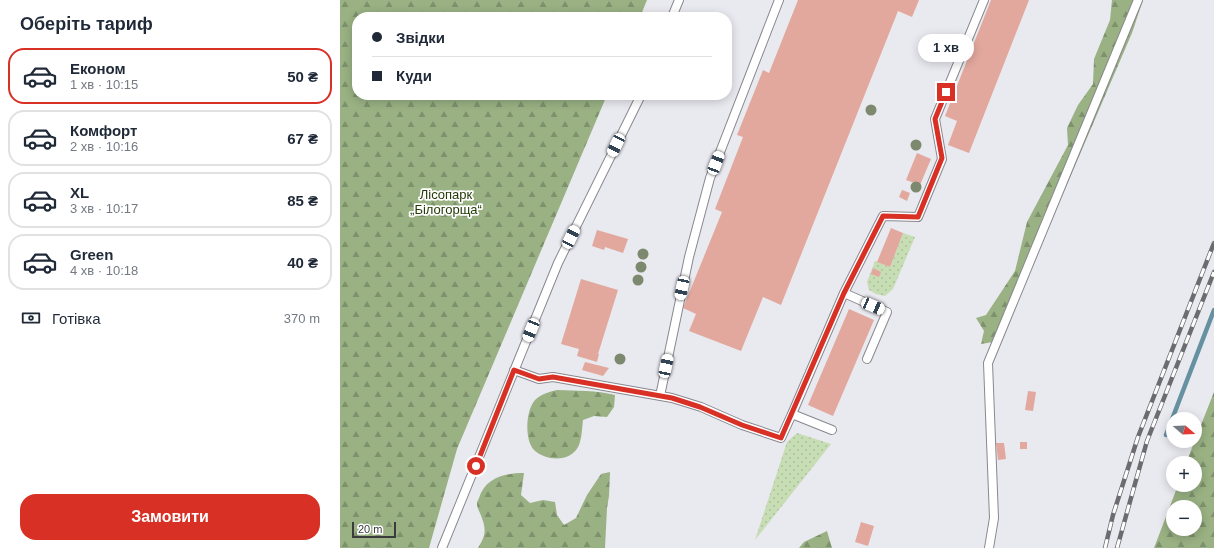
<!DOCTYPE html>
<html lang="uk">
<meta charset="utf-8">
<style>
:root{--surface:#fff;--page:#f6f6f7;--text:#1f2937;--muted:#747a83;--line:#e0e1e3;--accent:#d93025}
body{margin:0;font-family:Arial,sans-serif;background:var(--page);color:var(--text);height:100vh;display:flex;flex-direction:column;font-size:15px;white-space:nowrap}
*{box-sizing:border-box;margin:0}
p{font-size:13px;color:var(--muted)}
.icon{flex:none;width:22px;height:22px;fill:none;stroke:currentColor;stroke-width:2;stroke-linecap:round;stroke-linejoin:round}
.map{position:relative;flex:1;overflow:hidden}
.drawer{display:flex;flex-direction:column;background:var(--surface);width:340px}
.drawer>*{flex:none}
.hud{position:absolute;left:12px;top:12px;width:380px;height:88px;border-radius:16px;box-shadow:0 2px 10px #0003;display:grid;align-content:center;height:88px;padding:0 20px;background:var(--surface)}
.needle{width:26px;rotate:109deg}
.controls{position:absolute;left:826px;top:412px;display:grid;gap:8px}
.controls a{display:grid;place-items:center;width:36px;height:36px;border-radius:50%;background:var(--surface);box-shadow:0 2px 10px #0003;font-size:20px}
.scale{position:absolute;left:12px;bottom:10px;width:44px;box-sizing:border-box;padding-left:4px;border:2px solid #3b3b3e;border-top:0;font-size:11px;line-height:14px;white-space:nowrap;color:#3b3b3e;-webkit-text-stroke:3px #fff;paint-order:stroke}
.end{position:absolute;width:18px;height:18px;margin:-9px;border:5px solid #d93025;background:#fff;box-shadow:0 0 0 2px #fff}
.from{border-radius:50%}
.bubble{position:absolute;height:28px;border-radius:14px;background:var(--surface);box-shadow:0 2px 10px #0003;font-size:13px;font-weight:700;line-height:28px;text-align:center}
.car{position:absolute;width:12px;height:24px;margin:-12px -6px;border-radius:5px;box-shadow:0 0 3px 1px #0007;background:linear-gradient(#fff 24%,#345 0 40%,#fff 0 76%,#345 0 86%,#fff 0)}
.hud b{display:flex;align-items:center;gap:14px;height:38px;font-size:15px}
.hud b+b{border-top:1px solid var(--line)}
.hud i{width:10px;height:10px;background:var(--text)}
ul{padding:0;list-style:none}
li{display:flex;align-items:center;gap:12px;height:56px;margin:0 8px 6px;padding:0 12px;border:2px solid var(--line);border-radius:16px}
li div{flex:1}
li b{display:block;font-size:15px}
li em{font-style:normal;font-weight:700}
li.selected{border-color:var(--accent)}
li>.icon{width:36px;height:36px;stroke-width:1.5}
h2{padding:0 20px;font-size:18px;line-height:48px}
.pay{display:flex;align-items:center;gap:10px;height:44px;padding:0 20px;font-size:15px}
.pay p{margin-inline-start:auto}
.action{display:flex;gap:8px;margin-top:auto;padding:8px 20px}
.action a{flex:1;height:46px;border-radius:16px;background:var(--accent);color:#fff;font-size:16px;font-weight:700;line-height:46px;text-align:center}
main{display:flex;flex:1;min-height:0}
.map>svg:first-child{display:block}
.green{fill:url(#green-dots)}
.forest{fill:url(#forest-firs);fill-rule:evenodd}
.lines{fill:none;stroke-linecap:round;stroke-linejoin:round}
.stream{stroke:#6691a1;stroke-width:4.5}
.building{fill:#e2a89d}
.lane-casing{stroke:#88888e;stroke-width:10}
.lane{stroke:#fff;stroke-width:8}
.rail-casing{stroke:#6b6b70;stroke-width:4.5}
.rail{stroke:#fff;stroke-width:3;stroke-dasharray:9;stroke-linecap:butt}
.tree{fill:#7d896f}
.route{stroke:#d93025;stroke-width:5}
.labels{text-anchor:middle;stroke-width:3.5;stroke-linejoin:round;paint-order:stroke}
.park-label{font-size:13px;fill:#243b06;stroke:#fff}
</style>
<main>
<section class="drawer">
<h2>Оберіть тариф</h2>
<ul>
<li class="selected"><svg class="icon" aria-label="car" viewBox="0 0 24 24"><path d="M5 17H2v-5l4-1 3-4h7l3 4 3 1v5h-3M9 17h6M6 11h13"/><circle cx="7" cy="17" r="2"/><circle cx="17" cy="17" r="2"/></svg><div><b>Економ</b><p>1 хв · 10:15</p></div><em>50 ₴</em></li>
<li><svg class="icon" aria-label="car" viewBox="0 0 24 24"><path d="M5 17H2v-5l4-1 3-4h7l3 4 3 1v5h-3M9 17h6M6 11h13"/><circle cx="7" cy="17" r="2"/><circle cx="17" cy="17" r="2"/></svg><div><b>Комфорт</b><p>2 хв · 10:16</p></div><em>67 ₴</em></li>
<li><svg class="icon" aria-label="car" viewBox="0 0 24 24"><path d="M5 17H2v-5l4-1 3-4h7l3 4 3 1v5h-3M9 17h6M6 11h13"/><circle cx="7" cy="17" r="2"/><circle cx="17" cy="17" r="2"/></svg><div><b>XL</b><p>3 хв · 10:17</p></div><em>85 ₴</em></li>
<li><svg class="icon" aria-label="car" viewBox="0 0 24 24"><path d="M5 17H2v-5l4-1 3-4h7l3 4 3 1v5h-3M9 17h6M6 11h13"/><circle cx="7" cy="17" r="2"/><circle cx="17" cy="17" r="2"/></svg><div><b>Green</b><p>4 хв · 10:18</p></div><em>40 ₴</em></li>
</ul>
<div class="pay"><svg class="icon" aria-label="cash" viewBox="0 0 24 24"><path d="M3 7h18v10H3z"/><circle cx="12" cy="12" r="2"/></svg>Готівка<p>370 m</p></div>
<div class="action"><a>Замовити</a></div>
</section>
<div class="map">
<svg width="874" height="548" viewBox="0 0 874 548">
<defs>
<pattern id="green-dots" width="8" height="8" patternUnits="userSpaceOnUse"><rect width="8" height="8" fill="#c7ddb4"/><path d="M2 2h.1M6 6h.1" fill="none" stroke="#acbf9c" stroke-width="1.8" stroke-linecap="round"/></pattern>
<pattern id="forest-firs" width="22" height="20" patternUnits="userSpaceOnUse"><rect width="22" height="20" fill="#99b183"/><path d="M5 1l3.5 6h-7zM16 11l3.5 6h-7z" fill="#7e916d"/></pattern>
</defs>
<rect width="100%" height="100%" fill="#e9e9f0"/>
<path class="green" d="M563,233L575,237L553,289L545,296L536,294L529,290L527,282L535,261L550,267Z
M457,433L491,444L415,540L447,442Z"/>
<path class="forest" d="M0,0H307L300,17H17V95H267L117,449L89,548H0Z
M772,0H803L792,33L668,322L653,342L641,344L644,331L636,318L646,315L675,271L687,222L728,145L727,128L738,105L753,84L754,59L770,20Z
M217,390C236,391 256,390 275,395L274,407L267,417L254,416L243,420C242,428 242,437 239,445C232,462 207,462 194,450C184,439 186,410 195,400C201,394 209,392 217,390Z
M874,392V548H814L838,485H855V463H846ZM833,507H855V529H833Z
M270,472L269,496L267,508L265,548H138C147,534 146,528 140,513C139,511 137,507 137,504C137,502 138,500 139,498C145,478 165,473 184,473L181,495L190,503L203,500L215,502L217,515L224,525L236,518L247,495L261,474Z
M487,531L492,548H459L464,542Z"/>
<g class="lines">
<path class="stream" d="M826,435L874,310"/>
</g>
<path class="building" d="M458,0H579L572,17L558,11L441,305L423,297L401,351L349,331L356,314L343,308L382,212L375,209L403,137L397,135L423,70L429,73Z
M651,0H689L629,153L608,145L617,121L605,116Z
M577,153L591,159L580,185L566,180Z
M562,190L570,193L567,201L559,197Z
M551,228L563,233L550,267L537,262Z
M257,230L288,239L283,253L265,247L264,250L252,246Z
M533,268L541,272L539,277L531,274Z
M241,279L278,290L258,354H259L257,362L237,356L239,349L221,344Z
M509,309L534,320L493,416L468,405Z
M245,362L269,368L263,376L242,370Z
M688,391L696,392L693,411L685,410Z
M680,442H687V449H680Z
M656,443H664L666,459L658,460Z
M521,522L534,526L528,546L515,542Z"/>
<g class="lines">
<g class="lane-casing">
<path id="lane" d="M332,17L339,0
M504,293L547,312L527,359
M174,370L199,379L213,377L332,398L361,407L402,425L441,438L452,414L492,430
M320,396L349,257L370,178L439,0
M452,414L504,293L543,216L578,217L602,159L595,119L644,0
M102,548L218,263L301,95
M649,548L654,518L648,363L798,0"/>
</g>
<use href="#lane" class="lane"/>
<g class="rail-casing">
<path id="rail" d="M765,548L773,515L798,437L874,243
M777,548L807,441L874,272"/>
</g>
<use href="#rail" class="rail"/>
</g>
<g class="tree">
<circle cx="531" cy="110" r="5.5"/>
<circle cx="576" cy="145" r="5.5"/>
<circle cx="576" cy="187" r="5.5"/>
<circle cx="303" cy="254" r="5.5"/>
<circle cx="301" cy="267" r="5.5"/>
<circle cx="298" cy="280" r="5.5"/>
<circle cx="280" cy="359" r="5.5"/>
</g>
<g class="lines">
<path class="route" d="M136,466L174,370L199,379L213,377L332,398L360,407L402,425L441,438L504,293L543,216L578,217L602,158L595,119L606,92"/>
</g>
<g class="labels">
<g class="park-label">
<text x="106" y="199">Лісопарк<tspan x="106" dy="15">„Білогорща“</tspan></text>
</g>
</g>
</svg>
<div class="controls">
<a><svg class="needle" viewBox="-14 -14 28 28"><path d="M0-13l5 13h-10z" fill="#e53935"/><path d="M0 13l5-13h-10z" fill="#747a83"/></svg></a>
<a>+</a>
<a>−</a>
</div>
<div class="scale">20 m</div>
<i class="end from" style="left:136px;top:466px"></i>
<i class="end" style="left:606px;top:92px"></i>
<div class="bubble" style="left:578px;top:34px;width:56px">1 хв</div>
<i class="car" style="left:276px;top:145px;rotate:206deg"></i>
<i class="car" style="left:376px;top:163px;rotate:21deg"></i>
<i class="car" style="left:231px;top:237px;rotate:26deg"></i>
<i class="car" style="left:342px;top:288px;rotate:192deg"></i>
<i class="car" style="left:533px;top:306px;rotate:113deg"></i>
<i class="car" style="left:191px;top:330px;rotate:202deg"></i>
<i class="car" style="left:326px;top:366px;rotate:12deg"></i>
<div class="hud">
<b><i class="from"></i>Звідки</b>
<b><i></i>Куди</b>
</div>
</div>
</main>
